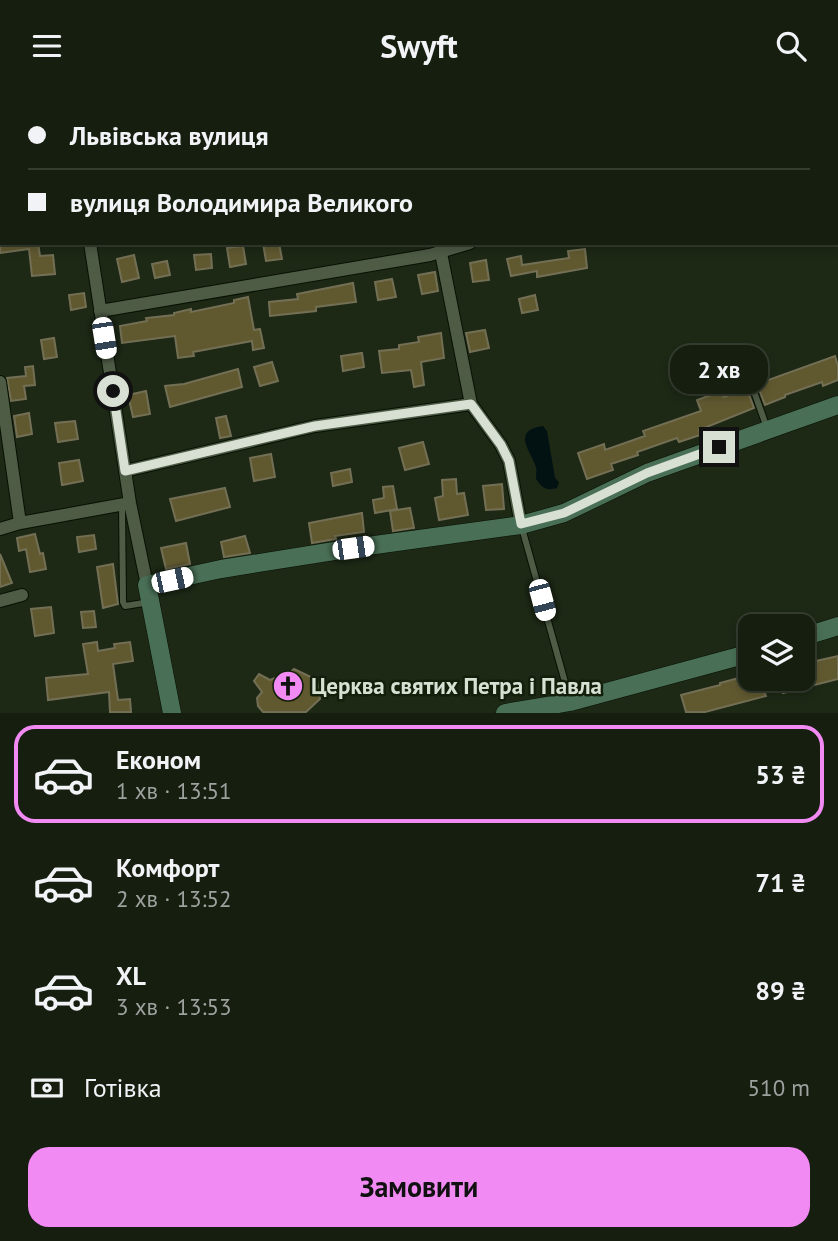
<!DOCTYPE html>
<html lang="uk">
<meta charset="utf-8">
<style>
:root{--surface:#161e10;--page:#232b1e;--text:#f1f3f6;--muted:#9ea29f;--line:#353c30;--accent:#f28af3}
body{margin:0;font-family:"PT Sans",sans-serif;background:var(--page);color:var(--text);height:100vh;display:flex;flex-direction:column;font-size:26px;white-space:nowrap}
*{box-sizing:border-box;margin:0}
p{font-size:23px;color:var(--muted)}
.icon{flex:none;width:38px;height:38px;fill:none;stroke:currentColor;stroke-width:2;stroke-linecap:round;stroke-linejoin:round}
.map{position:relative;height:622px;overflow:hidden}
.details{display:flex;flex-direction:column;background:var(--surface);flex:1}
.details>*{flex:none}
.guide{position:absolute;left:0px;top:0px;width:838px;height:154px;box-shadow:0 4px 10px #0003,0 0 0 2px var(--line);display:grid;align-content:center;height:154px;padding:0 28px;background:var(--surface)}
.controls{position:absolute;left:738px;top:523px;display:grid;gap:14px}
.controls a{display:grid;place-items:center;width:77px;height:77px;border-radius:14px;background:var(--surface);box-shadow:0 4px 10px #0003,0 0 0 2px var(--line);font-size:35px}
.end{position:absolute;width:32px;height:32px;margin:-16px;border:9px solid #d8e0d3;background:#111;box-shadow:0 0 0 4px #111}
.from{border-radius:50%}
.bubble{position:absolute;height:49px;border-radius:21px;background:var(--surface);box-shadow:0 4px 10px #0003,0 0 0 2px var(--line);font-size:23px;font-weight:600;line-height:49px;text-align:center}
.car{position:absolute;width:21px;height:42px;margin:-21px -10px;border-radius:9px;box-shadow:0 0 5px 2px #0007;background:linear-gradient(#fff 24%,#345 0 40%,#fff 0 76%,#345 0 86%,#fff 0)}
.guide b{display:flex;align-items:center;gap:24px;height:66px;font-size:26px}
.guide b+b{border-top:2px solid var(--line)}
.guide i{width:18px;height:18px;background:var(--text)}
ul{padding:12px 0 0;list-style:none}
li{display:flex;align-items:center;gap:21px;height:98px;margin:0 14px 10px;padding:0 14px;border:4px solid transparent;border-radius:21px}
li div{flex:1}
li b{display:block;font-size:26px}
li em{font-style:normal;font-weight:600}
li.current{border-color:var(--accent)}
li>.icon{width:63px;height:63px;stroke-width:1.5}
.pay{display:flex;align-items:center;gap:18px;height:77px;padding:0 28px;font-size:26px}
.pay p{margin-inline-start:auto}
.primary-button{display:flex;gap:14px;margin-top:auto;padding:14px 28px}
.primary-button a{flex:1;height:80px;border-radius:21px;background:var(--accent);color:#111;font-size:28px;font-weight:600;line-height:80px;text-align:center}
header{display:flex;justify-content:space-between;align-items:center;height:91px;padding:0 28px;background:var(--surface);font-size:32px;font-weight:600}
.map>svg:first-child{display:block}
.water{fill:#021213}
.building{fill:#605930;stroke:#736f55;stroke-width:2}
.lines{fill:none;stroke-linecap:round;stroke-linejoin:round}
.lane-casing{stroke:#071102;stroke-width:8}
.street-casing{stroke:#071102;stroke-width:14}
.secondary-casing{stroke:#071102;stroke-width:19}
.lane{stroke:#4e5b45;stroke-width:6}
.street{stroke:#4e5b45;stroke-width:12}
.secondary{stroke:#496f56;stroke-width:18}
.route{stroke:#d8e0d3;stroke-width:9}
.labels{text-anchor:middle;stroke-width:5;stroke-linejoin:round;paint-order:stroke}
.poi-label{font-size:23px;font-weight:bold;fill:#d8e0d3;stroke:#131f0b;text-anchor:start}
</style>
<header><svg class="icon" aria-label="menu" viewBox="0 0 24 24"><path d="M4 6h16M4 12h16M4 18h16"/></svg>Swyft<svg class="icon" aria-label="search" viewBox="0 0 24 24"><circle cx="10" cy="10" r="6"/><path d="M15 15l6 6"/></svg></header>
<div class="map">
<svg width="838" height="622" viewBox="0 0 838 622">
<rect width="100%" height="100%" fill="#1d2815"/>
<path class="water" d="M543,335L547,340L555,387L559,391L557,397C546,400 542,397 536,388C536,385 537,379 536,376C532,361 510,340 543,335Z"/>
<path class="building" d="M0,152H38L40,165L53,164L55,183L32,185L29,158L0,162Z
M263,152H279L282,168L266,170Z
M243,155L246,173L230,176L227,157Z
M585,158L587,177L537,186V180L511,185L507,168L521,165L522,174L569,167L568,160Z
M211,163L212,177L196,179L194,164Z
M134,164L139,187L122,191L117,168Z
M486,169L489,189L473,191L470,172Z
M167,170L170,184L155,187L152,173Z
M435,181L438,200L422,203L418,184Z
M392,188L396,206L378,209L375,191Z
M353,192L356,211L316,216V220L270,225L269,211L298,208L297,203Z
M84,202L86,216L71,219L69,204Z
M535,204L538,219L522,222L519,208Z
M248,206L254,239L260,238L264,257L253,259L252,250L193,261L194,265L178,267L175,245L122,252L120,235L147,230L146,227L174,224V222L191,218V221L234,212V209Z
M485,239L489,257L470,261L466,242Z
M441,242L444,267L421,271L424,294L414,296L411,279L382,282L379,260L399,258V254L419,251L418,246Z
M54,247L57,266L44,268L41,249Z
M362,262L364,276L343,280L341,265Z
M835,265L838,275V289L823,295L822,291L785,304V306L765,314L757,293Z
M272,271L278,290L260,295L254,276Z
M33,275L35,294L24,295L26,308L11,310L7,287L26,285L25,276Z
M238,278L242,296L170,316L165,295L184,293Z
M747,298L754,317L699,339L700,344L679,351L677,347L637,361L638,364L611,373L613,379L587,388L578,362L604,353L605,359L645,345L643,340L701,320L697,309L722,300L724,306Z
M146,300L150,323L133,326L128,304Z
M29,322L32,343L17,346L14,325Z
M226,325L231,345L220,347L216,327Z
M75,330L78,348L58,351L55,332Z
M423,351L429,373L405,379L399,357Z
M271,363L275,386L254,390L250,367Z
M79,369L83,390L62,394L59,372Z
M350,378L352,391L333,395L331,382Z
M456,388L457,403L464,402L468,424L439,429L435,407L443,405L442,389Z
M502,393L504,418L486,419L483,395Z
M393,395L397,418L375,422L373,409L384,407L383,396Z
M225,397L230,416L176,430L170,408Z
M410,417L414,437L393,440L390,420Z
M362,422L364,441L335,445L336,448L312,452L309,432Z
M35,443L40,463L43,462L46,478L30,481L26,458L19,460L17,447Z
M94,444L96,458L79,461L77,446Z
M245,445L250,462L224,466L221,451Z
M186,452L190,473L166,478L161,457Z
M0,463L12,492L0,496Z
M113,473L118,513L103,517L97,476Z
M51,516L54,542L35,545L31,518Z
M94,520L96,536L83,537L81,521Z
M97,551L98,560L115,557L114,553L130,551L133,570L113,573L118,609L130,608L131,621H110L109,601L48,609L46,587L88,583L83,553Z
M838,565V588L783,602L779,588H806L803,573L808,572V569L815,567L816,570Z
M294,578L317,589L320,608L306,621H263L258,615L257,607L262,601L254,590L259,583L270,589L280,585L285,586Z
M750,584L751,588H759L766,605L705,621H686L681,604L720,594V592Z"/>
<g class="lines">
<g class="lane-casing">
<path id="lane" d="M742,267L767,337
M122,414L123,511L125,515L150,511
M522,437L570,609"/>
</g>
<g class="street-casing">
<path id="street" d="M69,0L70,2
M423,0V2
M836,90H838
M90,152L130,412L147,494
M441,162L471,313L501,354L509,370L521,434
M100,220L430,164L470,152
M0,291L20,432
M125,380L315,335L471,313
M0,438L20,432L130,412
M0,510L22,504"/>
</g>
<g class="secondary-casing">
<path id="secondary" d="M803,546L838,535
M172,622L147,494L221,478L353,457L521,434L564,422L647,382L838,314
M505,622L570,611L751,562"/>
</g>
<use href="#lane" class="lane"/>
<use href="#street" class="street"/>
<use href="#secondary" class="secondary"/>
</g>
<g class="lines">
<path class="route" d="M113,300L125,380L315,335L471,313L501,354L509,370L521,433L564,422L647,382L719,356"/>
</g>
<defs>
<g id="church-disc" transform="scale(1.575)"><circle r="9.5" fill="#f28af3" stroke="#131f0b"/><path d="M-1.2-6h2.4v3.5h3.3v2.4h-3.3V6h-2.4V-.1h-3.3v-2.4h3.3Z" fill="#111"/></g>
</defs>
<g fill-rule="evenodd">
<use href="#church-disc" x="288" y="595"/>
</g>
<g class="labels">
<g class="poi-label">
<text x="311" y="603">Церква святих Петра і Павла</text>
</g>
</g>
</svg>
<div class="controls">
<a><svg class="icon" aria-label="layers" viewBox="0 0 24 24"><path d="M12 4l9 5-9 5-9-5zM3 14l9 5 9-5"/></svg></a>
</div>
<i class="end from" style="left:113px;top:300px"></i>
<i class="end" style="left:719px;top:356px"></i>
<div class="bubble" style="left:670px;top:254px;width:98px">2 хв</div>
<i class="car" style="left:104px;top:247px;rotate:171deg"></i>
<i class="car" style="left:353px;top:457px;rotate:82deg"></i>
<i class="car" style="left:172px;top:489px;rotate:78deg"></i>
<i class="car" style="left:542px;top:509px;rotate:165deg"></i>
<div class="guide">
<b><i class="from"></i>Львівська вулиця</b>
<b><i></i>вулиця Володимира Великого</b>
</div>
</div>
<section class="details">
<ul>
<li class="current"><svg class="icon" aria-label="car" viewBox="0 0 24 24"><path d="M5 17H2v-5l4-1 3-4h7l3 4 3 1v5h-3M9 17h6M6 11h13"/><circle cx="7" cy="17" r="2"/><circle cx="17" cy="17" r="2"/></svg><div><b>Економ</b><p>1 хв · 13:51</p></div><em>53 ₴</em></li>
<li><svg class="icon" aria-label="car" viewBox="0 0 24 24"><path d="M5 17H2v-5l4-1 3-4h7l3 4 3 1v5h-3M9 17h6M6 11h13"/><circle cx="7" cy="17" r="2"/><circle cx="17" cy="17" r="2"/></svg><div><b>Комфорт</b><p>2 хв · 13:52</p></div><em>71 ₴</em></li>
<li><svg class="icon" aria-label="car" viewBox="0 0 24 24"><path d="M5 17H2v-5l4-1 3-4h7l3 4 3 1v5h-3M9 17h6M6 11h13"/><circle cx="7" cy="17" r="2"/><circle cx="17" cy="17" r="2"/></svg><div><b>XL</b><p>3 хв · 13:53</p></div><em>89 ₴</em></li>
</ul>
<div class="pay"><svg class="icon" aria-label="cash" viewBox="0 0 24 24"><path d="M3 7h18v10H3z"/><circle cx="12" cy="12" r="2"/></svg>Готівка<p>510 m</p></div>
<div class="primary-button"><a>Замовити</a></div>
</section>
